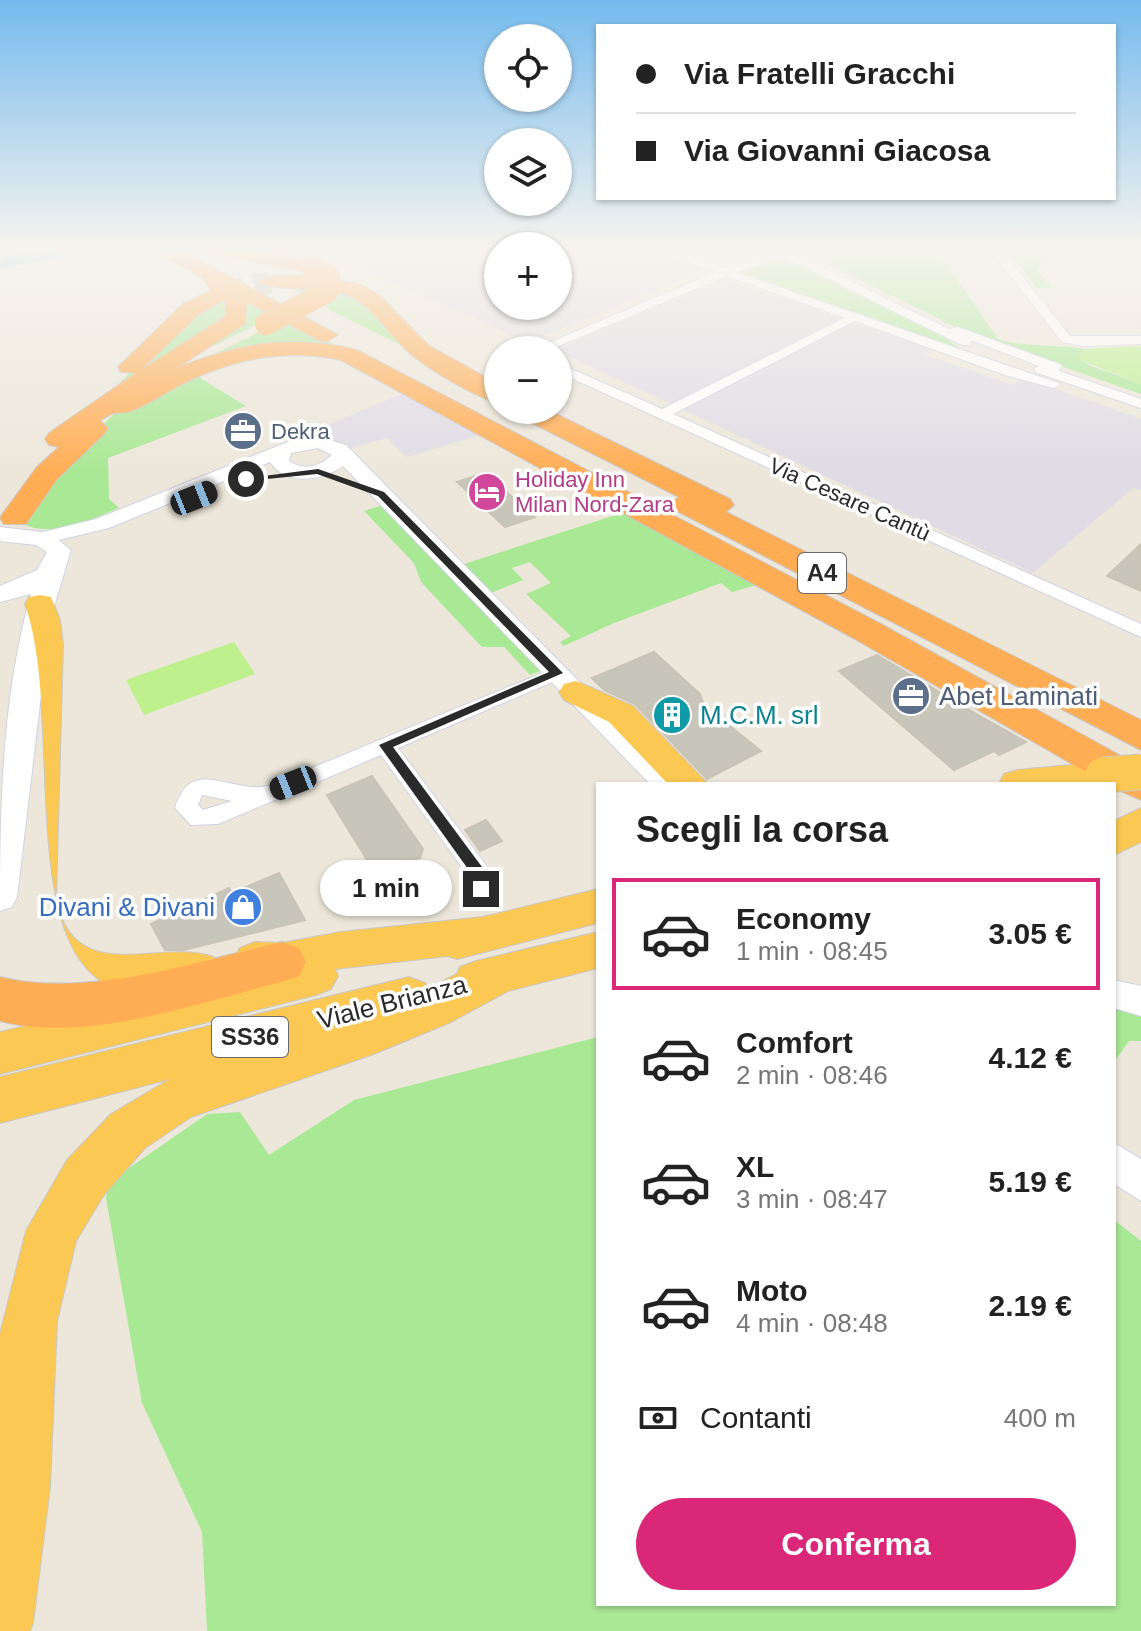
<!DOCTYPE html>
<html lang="it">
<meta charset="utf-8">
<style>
:root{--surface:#fff;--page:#f6f6f6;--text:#222;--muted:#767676;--line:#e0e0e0;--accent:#db2777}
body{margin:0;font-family:Arial,sans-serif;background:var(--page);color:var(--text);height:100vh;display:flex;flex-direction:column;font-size:30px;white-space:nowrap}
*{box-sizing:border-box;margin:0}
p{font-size:26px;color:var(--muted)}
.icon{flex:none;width:44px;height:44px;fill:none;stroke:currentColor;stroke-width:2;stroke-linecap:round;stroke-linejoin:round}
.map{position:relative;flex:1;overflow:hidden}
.side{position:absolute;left:596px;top:782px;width:520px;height:824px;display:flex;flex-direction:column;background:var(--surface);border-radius:0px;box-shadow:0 2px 6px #0004}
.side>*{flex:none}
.guide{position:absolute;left:596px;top:24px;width:520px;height:176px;border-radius:0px;box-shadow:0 2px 6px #0004;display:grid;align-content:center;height:176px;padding:0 40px;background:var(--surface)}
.buttons{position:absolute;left:484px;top:24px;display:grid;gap:16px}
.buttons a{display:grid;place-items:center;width:88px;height:88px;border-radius:50%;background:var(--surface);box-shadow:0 2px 6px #0004;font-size:40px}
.end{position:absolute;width:36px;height:36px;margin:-18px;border:10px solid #2a2a2a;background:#fff;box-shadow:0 0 0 4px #fff}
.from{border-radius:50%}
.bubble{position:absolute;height:56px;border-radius:28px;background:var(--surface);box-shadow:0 2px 6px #0004;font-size:26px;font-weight:700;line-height:56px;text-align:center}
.car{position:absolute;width:24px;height:48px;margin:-24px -12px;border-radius:10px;box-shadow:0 0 6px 2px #0007;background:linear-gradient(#222 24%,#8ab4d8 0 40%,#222 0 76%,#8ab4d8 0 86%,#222 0)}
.guide b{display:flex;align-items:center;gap:28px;height:76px;font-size:30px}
.guide b+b{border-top:2px solid var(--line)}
.guide i{width:20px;height:20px;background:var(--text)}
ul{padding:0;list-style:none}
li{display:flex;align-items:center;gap:24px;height:112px;margin:0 16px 12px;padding:0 24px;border:4px solid transparent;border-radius:0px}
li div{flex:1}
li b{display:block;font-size:30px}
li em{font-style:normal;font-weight:700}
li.on{border-color:var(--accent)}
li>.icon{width:72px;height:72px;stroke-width:1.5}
h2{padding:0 40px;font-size:36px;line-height:96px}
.pay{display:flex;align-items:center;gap:20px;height:88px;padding:0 40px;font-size:30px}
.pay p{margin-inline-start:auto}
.button{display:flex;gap:16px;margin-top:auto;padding:16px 40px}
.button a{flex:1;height:92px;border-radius:48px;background:var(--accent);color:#fff;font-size:32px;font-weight:700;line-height:92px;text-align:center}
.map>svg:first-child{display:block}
.industrial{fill:#e0dce5}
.green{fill:#a9e894}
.pitch{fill:#bef08e}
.water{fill:#67c4f7}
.building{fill:#c8c5ba;stroke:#c9c3b5;stroke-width:2}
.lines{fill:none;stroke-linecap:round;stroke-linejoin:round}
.motorway-tunnel{stroke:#c6c1b8;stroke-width:22;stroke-dasharray:22 11;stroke-linecap:butt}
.minor-casing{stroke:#d0d2e4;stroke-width:2}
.tertiary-casing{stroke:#d0d2e4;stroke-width:2}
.secondary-casing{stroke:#d0d2e4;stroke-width:2}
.trunk-casing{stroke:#c8c8c8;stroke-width:2}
.motorway-casing{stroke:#c8c8c8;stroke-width:2}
.minor{fill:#fff;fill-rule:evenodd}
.tertiary{fill:#fff;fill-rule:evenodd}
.secondary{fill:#fff;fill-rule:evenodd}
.trunk{fill:#fcc854;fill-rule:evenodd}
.motorway{fill:#ffad54;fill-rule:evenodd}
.trunk-bridge-casing{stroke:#c8c8c8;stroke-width:37;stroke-linecap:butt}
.motorway-bridge-casing{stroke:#c8c8c8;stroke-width:23;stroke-linecap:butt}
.trunk-bridge{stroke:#fcc854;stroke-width:35}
.motorway-bridge{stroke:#ffad54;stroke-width:22}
.route{fill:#2a2a2a}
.labels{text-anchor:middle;stroke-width:7;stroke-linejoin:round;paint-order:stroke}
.far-service-label{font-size:22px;fill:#4e5e75;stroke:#fff;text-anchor:start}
.far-hotel-label{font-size:22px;fill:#b23c85;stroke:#fff;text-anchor:start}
.far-street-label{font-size:22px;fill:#2a2a2a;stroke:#fff}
.shield{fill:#fff;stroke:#6a6a6a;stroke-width:2}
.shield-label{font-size:24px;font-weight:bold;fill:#2a2a2a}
.service-label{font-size:26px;fill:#4e5e75;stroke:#fff;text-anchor:start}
.culture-label{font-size:26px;fill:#0d838f;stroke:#fff;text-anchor:start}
.shop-label{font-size:26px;fill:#366cbe;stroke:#fff;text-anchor:end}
.street-label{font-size:26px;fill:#2a2a2a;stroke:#fff}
</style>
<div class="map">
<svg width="1141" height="1631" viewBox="0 0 1141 1631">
<rect width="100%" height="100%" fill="#ede7db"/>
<path class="industrial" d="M308,246H498V306H558V246L756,249L529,342Z
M725,279L932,349L923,354L1013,385L1024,378L1141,419V490L1133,488L1033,573L555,350Z
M404,393L482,434L407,457L387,438L344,450L320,428Z"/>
<path class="green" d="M814,246H981L985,251H938L998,339C1025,348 1057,344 1085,349L1080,354L1088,365L1141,384V394L971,335L816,258Z
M1004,246H1089L1090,247L1048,249L1038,271L1052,288H1037Z
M773,257H785L948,340L964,352L737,272Z
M286,282L360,297L415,352L333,312L311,296L276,283Z
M226,294L231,314L95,407L182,322Z
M245,297L342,349L303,343L200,361L273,325L266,320L145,380L190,352Z
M192,373L246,406L108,458L109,499L119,508C89,520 43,543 15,518L80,446L124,405Z
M386,504L548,668L530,675L504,647H482L421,582L414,563L364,511Z
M628,511L764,583L732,592L721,583L614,623L564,646L560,642L571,636L526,594L551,583L530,562L512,568L523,580L488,594L461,565Z
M1114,1004L1141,1012V1041H1129L1114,1062Z
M598,1037V1604H1114V1220L1141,1241V1631H207L202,1532L142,1403L106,1198L109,1182L207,1114L240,1112L269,1155L354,1100Z"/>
<path class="pitch" d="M1141,346V384L1080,360V354L1085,349Z
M234,642L255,674L144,715L126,680Z"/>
<path class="water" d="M49,246L61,257L0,269L3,253Z"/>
<path class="building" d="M485,473L535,517L505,527L457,482Z
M1141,544V591L1107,576Z
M654,652L700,694L704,705L761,751L707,779L635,704L604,690L592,678Z
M877,655L978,715L1026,742L999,755L994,751L954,770L839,671Z
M372,776L423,849L420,858L374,871L327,795Z
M486,820L502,841L480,851L465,830Z
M279,873L305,920L184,950H165L151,924L229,888L232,893Z"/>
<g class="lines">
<path class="motorway-tunnel" d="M222,293L270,282"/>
<g class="minor-casing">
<path id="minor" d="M648,246H664L726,268L762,255L792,253L949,329L958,327L1062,365L1059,371L1141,399V408L1035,372L1034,369L1039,366L971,340L970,345H962L785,258L736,272L1061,384L1054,388L1005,375L855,321L673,414L1141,624V637L558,372V363L662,409L845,318L727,276L549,350H532L716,272Z
M987,246H998L1070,336H1141V344L1084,346L1062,342Z
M557,667L564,669L567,673L564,677L398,748L488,868L493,889L489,896L481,898L473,896L469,877L381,755L218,824L191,825L175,808C191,755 230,794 268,786ZM202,795L232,801L203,810L198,805Z"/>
</g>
<g class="tertiary-casing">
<path id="tertiary" d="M320,437L346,445L680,784H650L343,466C323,481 285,486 270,462L109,528L42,544L32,538L35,534L96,519L290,441ZM318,448L332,455C319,467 304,471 289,461L291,453Z
M1114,980L1141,986V1016L1114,1008Z
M1114,1143L1141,1159V1201L1114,1184Z"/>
</g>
<g class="secondary-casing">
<path id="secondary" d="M0,527L50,533L71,550L50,620L17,897L12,907L0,911C0,805 2,697 31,594L0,602V586L37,570L47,552L36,545L0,541Z"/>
</g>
<g class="trunk-casing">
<path id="trunk" d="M40,595L51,597L60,620L63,644L56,899C73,989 160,938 213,957L220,970L214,981L241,975L233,961L240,948L255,942L282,943L341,932L483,917L598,889V923L457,959L448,956L335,969L338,976L331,989L316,995L0,1074V1032L165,993C0,1014 70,735 25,604L29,597Z
M576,681L633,706L708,784H668L609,722L564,700L559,692L564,684Z
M1103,762L1116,766L1121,775L1116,784H999L1004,774L1017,770Z
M1141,808V842L1114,855V821Z
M598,932V968L508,991L449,1023L371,1055L191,1117L145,1148L103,1196L76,1241L57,1321L50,1487L33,1623L30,1631H0V1334L26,1231L67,1160L111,1114L170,1079L0,1123V1077L409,977L425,983L428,989L457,974L460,967L476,961Z"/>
</g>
<g class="motorway-casing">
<path id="motorway" d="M147,246H173L338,335L326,342L318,340L247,302L245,324L177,368C237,343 294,334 357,350L879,623L1141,767V800L1114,788V784H1107L855,639L341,360C285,348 235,359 184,383C167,392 151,403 134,410C117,417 120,407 100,421L108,428L104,434L57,479L26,524H4L0,518L4,512L37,467L59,447L49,445L45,439L49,433L136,373L121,372L118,367L183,304L211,290L202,278ZM225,300L226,316L141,370L199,314Z
M194,246H236L311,261L321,267L311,273L204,252Z
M315,275L362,285L380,296L428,345L498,384V403C475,397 430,370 412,355C388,336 373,303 343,294C325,288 266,290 259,282L270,276Z
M514,410H548L730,499L734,505L726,512L1141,720V750L675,510L671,504L679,497L518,416Z
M282,942L299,948L306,962L299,976L282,982C198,1003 85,1044 0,1021V977C86,999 197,961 282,942Z"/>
</g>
<use href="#minor" class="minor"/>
<use href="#tertiary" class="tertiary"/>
<use href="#secondary" class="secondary"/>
<use href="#trunk" class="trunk"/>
<use href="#motorway" class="motorway"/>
<g class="trunk-bridge-casing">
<path id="trunk-bridge" d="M1103,775L1141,772"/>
</g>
<g class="motorway-bridge-casing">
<path id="motorway-bridge" d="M266,324L328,291L331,285L328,276L312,267"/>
</g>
<use href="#trunk-bridge" class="trunk-bridge"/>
<use href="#motorway-bridge" class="motorway-bridge"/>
</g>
<linearGradient id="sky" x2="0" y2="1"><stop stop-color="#74baee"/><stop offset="0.52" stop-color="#f7f4ef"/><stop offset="1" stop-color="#f7f4ef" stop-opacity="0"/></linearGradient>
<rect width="1141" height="475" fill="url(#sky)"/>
<path class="route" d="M318,469L384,492L563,673L393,747L485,871L486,893H476L473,876L379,745L549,672L378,496L317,474L246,481L241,479Z"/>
<defs>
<g id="office-disc" transform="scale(2)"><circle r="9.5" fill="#5c6f8a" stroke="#fff"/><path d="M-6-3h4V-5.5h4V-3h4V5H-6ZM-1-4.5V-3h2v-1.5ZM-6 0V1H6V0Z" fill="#fff"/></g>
<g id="hotel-disc" transform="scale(2)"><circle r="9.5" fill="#d1479c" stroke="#fff"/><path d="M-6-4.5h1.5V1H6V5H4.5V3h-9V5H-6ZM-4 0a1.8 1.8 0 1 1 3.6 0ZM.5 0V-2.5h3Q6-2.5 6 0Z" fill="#fff"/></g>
<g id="building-disc" transform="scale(2)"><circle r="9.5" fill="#0f9aa8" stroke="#fff"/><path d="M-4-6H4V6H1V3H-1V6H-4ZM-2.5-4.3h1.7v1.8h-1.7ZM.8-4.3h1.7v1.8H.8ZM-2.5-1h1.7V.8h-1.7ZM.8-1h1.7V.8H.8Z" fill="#fff"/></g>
<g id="shop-disc" transform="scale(2)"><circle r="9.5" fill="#3f7fe0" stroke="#fff"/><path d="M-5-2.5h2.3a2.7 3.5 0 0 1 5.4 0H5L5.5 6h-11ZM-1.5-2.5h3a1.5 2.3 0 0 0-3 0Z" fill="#fff"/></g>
</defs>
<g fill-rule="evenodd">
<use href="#office-disc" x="243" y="431"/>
<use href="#hotel-disc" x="487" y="492"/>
<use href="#office-disc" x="911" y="696"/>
<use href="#building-disc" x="672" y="715"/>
<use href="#shop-disc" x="243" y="907"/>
</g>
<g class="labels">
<g class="far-service-label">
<text x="271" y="439">Dekra</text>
</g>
<g class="far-hotel-label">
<text x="515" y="487">Holiday Inn<tspan x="515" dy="25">Milan Nord-Zara</tspan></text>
</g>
<g class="far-street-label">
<text transform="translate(850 499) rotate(24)" y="8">Via Cesare Cantù</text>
</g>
<g class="shield">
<rect x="798" y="553" width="48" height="40" rx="6"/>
<rect x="212" y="1017" width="76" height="40" rx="6"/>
</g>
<g class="shield-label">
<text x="822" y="581">A4</text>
<text x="250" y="1045">SS36</text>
</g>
<g class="service-label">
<text x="939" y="705">Abet Laminati</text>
</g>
<g class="culture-label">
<text x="700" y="724">M.C.M. srl</text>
</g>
<g class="shop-label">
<text x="215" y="916">Divani &amp; Divani</text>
</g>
<g class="street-label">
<text transform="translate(392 1002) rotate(-14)" y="9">Viale Brianza</text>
</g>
</g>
</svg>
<div class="buttons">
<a><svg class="icon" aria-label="locate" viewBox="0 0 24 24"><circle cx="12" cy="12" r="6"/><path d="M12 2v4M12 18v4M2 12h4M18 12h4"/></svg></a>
<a><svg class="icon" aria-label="layers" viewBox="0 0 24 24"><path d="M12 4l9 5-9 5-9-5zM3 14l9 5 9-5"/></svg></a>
<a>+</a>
<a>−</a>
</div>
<i class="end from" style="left:246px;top:479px"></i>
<i class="end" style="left:481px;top:889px"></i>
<div class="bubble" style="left:320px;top:860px;width:132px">1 min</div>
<i class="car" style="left:194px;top:498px;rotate:68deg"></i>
<i class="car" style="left:293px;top:783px;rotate:248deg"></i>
<div class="guide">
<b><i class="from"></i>Via Fratelli Gracchi</b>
<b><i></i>Via Giovanni Giacosa</b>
</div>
<section class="side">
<h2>Scegli la corsa</h2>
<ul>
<li class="on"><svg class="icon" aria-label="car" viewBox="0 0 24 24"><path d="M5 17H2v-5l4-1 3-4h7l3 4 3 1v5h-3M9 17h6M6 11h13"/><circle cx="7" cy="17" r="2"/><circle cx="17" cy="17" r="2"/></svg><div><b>Economy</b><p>1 min · 08:45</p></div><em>3.05 €</em></li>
<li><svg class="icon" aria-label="car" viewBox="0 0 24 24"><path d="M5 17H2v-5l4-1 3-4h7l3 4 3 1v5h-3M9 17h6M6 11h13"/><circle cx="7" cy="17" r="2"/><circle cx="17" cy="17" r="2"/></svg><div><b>Comfort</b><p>2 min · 08:46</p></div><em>4.12 €</em></li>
<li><svg class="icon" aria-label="car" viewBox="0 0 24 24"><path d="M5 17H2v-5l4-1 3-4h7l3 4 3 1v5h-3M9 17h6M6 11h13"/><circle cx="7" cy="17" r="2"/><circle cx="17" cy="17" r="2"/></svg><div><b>XL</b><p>3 min · 08:47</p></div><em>5.19 €</em></li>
<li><svg class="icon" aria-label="car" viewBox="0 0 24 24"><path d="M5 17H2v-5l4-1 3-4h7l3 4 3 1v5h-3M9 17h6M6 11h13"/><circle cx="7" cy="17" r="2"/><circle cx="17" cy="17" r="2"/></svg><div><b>Moto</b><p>4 min · 08:48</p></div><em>2.19 €</em></li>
</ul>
<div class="pay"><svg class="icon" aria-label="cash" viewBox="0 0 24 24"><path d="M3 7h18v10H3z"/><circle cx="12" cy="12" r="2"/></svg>Contanti<p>400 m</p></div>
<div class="button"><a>Conferma</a></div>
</section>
</div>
